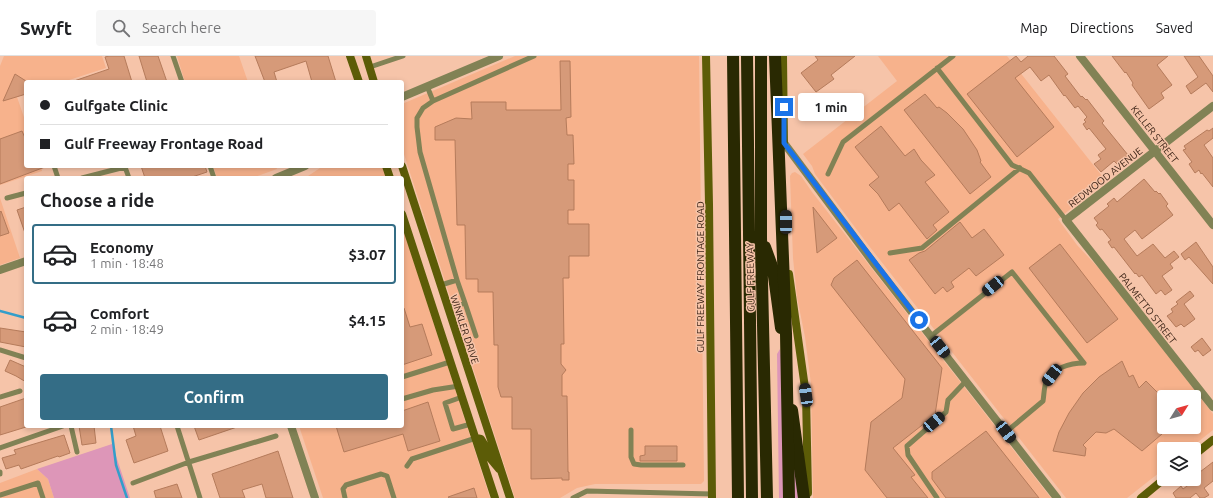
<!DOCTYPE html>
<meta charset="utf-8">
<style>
:root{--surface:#fff;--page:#f6f6f6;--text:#202124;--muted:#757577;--line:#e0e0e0;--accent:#346d86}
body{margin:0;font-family:Ubuntu,sans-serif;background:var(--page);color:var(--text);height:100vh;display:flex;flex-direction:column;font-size:15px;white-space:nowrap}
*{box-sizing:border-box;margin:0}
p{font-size:13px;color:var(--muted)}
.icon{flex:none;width:22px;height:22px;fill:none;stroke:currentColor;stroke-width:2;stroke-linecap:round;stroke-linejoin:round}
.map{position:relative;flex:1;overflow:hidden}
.details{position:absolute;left:24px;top:120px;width:380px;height:252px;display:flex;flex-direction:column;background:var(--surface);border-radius:4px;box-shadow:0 2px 6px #0003}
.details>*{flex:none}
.top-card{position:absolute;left:24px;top:24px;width:380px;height:88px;border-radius:4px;box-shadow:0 2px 6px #0003;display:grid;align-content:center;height:88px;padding:0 16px;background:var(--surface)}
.needle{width:26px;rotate:53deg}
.tools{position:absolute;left:1157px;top:334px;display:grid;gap:8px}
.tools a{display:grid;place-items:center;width:44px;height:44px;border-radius:4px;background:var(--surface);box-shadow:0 2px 6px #0003;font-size:20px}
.end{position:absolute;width:18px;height:18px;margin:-9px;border:5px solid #1a73e8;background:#fff;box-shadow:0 0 0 2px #fff}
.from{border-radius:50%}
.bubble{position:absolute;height:28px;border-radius:4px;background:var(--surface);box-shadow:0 2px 6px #0003;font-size:13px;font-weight:700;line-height:28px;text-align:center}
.car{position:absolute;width:12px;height:24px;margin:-12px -6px;border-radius:5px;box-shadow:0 0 3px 1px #0007;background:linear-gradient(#222 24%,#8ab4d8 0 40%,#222 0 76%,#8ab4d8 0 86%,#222 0)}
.top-card b{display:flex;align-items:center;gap:14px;height:38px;font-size:15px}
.top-card b+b{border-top:1px solid var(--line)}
.top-card i{width:10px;height:10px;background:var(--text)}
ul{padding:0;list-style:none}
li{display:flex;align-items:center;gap:12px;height:60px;margin:0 8px 6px;padding:0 8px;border:2px solid transparent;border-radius:4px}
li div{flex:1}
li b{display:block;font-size:15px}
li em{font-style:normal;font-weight:700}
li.selected{border-color:var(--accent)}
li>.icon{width:36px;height:36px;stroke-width:1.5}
h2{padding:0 16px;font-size:18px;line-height:48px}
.action{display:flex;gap:8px;margin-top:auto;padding:8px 16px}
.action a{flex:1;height:46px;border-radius:4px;background:var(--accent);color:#fff;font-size:16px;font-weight:700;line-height:46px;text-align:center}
header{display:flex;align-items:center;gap:24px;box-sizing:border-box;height:56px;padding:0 20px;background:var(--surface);border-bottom:1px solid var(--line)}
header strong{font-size:19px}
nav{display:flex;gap:22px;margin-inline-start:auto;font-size:14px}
.search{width:280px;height:36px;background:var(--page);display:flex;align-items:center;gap:10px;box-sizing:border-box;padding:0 14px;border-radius:4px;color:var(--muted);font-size:15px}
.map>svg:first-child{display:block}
.built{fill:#f7b28c;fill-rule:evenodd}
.green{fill:#dd96b8}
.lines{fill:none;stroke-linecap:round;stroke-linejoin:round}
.stream{stroke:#339eca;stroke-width:2.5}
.building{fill:#d69a79;stroke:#b57b5b}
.lane{stroke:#818255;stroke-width:5}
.street{stroke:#818255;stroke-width:8}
.secondary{stroke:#5c5c07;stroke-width:8}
.highway{stroke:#292902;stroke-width:12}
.highway-bridge{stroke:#292902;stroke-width:12}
.route{stroke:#1a73e8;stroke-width:5}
.labels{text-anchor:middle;stroke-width:3;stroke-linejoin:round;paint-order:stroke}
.street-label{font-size:10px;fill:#351e11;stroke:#f6c4a9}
</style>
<header>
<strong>Swyft</strong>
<div class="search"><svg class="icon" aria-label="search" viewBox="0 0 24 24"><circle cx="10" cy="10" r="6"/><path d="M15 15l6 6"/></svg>Search here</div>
<nav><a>Map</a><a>Directions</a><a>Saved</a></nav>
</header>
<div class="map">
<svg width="1213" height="442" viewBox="0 0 1213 442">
<rect width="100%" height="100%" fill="#f6c4a9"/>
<path class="built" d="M4,0H102L106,12L63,26H26V38L17,41L26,67V110H41L42,115L0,129V10Z
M177,0H239L248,26H185Z
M515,0H699L704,425L701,428H595L577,432L560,442H515L402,92V48Z
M878,0H1007L1106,125L1058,163L1077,189L1108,222L1213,358V374L1189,393H1164V413L1127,442H1066L866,186L815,118L812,110L803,98L897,25ZM1164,341H1194V371H1164Z
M213,110H276L277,113L252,122H217Z
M323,110H383L386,122H305Z
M795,116L801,120L812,136L1051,442H813L811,328L805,281L797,241L793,202L790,120L792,117Z
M0,142L20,202L0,209Z
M402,169L450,318L490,442H323L299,370H402Z
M37,413L48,423L54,442H0V427Z"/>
<path class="green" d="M780,293L792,380L799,442H779L777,298Z
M112,388L130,442H54L48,423L37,413Z"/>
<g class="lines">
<path class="stream" d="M0,255L26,262
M111,370L116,409L127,442"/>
</g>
<path class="building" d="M109,0H124L132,26H74V25L109,13L105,1Z
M139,0H158L167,26H147Z
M255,0H328L336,26H312L306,5L274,16L277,26H265Z
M815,0H855L831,19L834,23L816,36L801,17L818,4Z
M1016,0L1021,6L1028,0H1054L1068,18L1065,20L1081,41L1082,40L1086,44L1087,43L1104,65L1102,67L1128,99L1117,108L1114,105L1101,116L1094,108L1101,103L1098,99L1106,93L1089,72L1087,74L1083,68L1086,66L1084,64L1087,61L1078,50L1075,52L1065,39L1064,40L1049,19L1041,25L1030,11L1015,22L1054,71L1017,101L967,38Z
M1112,0H1168L1157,9L1172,29L1161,37L1164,42L1149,53L1132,29L1133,27L1126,16L1125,17Z
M1184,0H1199L1213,20V36L1206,27L1191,38L1186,30L1198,21Z
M560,5H570L571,61L566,62L567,79H573L574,108H568V124H574V154H568V168H589V200H569V222H563L564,288H561V308L566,314L562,319V340H567L568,416H569V424H562V422L531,423V373H512V341H501L498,331V289H494L493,236H478V223H466L465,169H457L455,84H435V71L456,62L472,63L471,46H506V54H561Z
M15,18L26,25V38L3,45Z
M925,38L937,52L939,51L947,57L963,73L977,94L981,105L980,106L991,121L970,138L904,54Z
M881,70L905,100L914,93L921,104L935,119L925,126L949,156L933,169L937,174L927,183L899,147L889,155L878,138L869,129L879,121L855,91Z
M1213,72V82L1204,89L1213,102V131L1202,117L1201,118L1199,114L1195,117L1189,108L1192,106L1183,94L1186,93L1184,90L1207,74L1209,75Z
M22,75L26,84V110L45,111L0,128V83Z
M141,110H205L207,116L189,122H145Z
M1144,123L1155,136L1156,135L1159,138L1160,137L1168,148L1166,150L1173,159L1142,183L1135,174L1124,183L1137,200L1153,188L1165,202L1174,195L1179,201L1170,208L1173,212L1162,220L1172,234L1165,239L1161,234L1156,238L1142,219L1139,221L1136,217L1135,218L1114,191L1112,192L1108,186L1111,184L1102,173L1100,174L1096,169L1098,167L1094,162L1109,150L1107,148L1114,142L1117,146Z
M26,151V177H25L17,154Z
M813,151L837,182L817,197Z
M1,155L9,177L0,180V156Z
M960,166L972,182L984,173L1004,199L976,220L969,212L951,226L954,231L947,236L943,231L935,238L909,204L919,197L925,195Z
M1196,186L1213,211V228L1189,201L1185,204L1181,198Z
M1060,188L1118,263L1087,287L1029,212Z
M857,204L942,312L935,359L893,392L915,419L911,421L928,442H887L865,414L871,366L902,342L905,323L831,229L834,222Z
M1190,235L1194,240L1184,248L1195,263L1184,271L1181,268L1176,271L1167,260L1173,256L1171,253L1178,248L1176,246Z
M402,252H404L410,271L422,268L432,299L402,309Z
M0,272L26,276V291L0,286Z
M1202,282L1211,294L1203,300L1198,294L1195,296L1191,291Z
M10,304L26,311V326L16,320L5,315Z
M1122,305L1129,321L1133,319L1139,332L1146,325L1164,343V345L1158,352L1164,358V375L1162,378L1142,395L1114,373L1106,377L1096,376L1083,389L1086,392L1085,400L1053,395L1059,376L1069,357L1083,337L1099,321Z
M26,342V371L0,379V351Z
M428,346L440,385L408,395L403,378L344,396L336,370H402V355Z
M79,370H94L96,387L82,389Z
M133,370H160L168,395L134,407L126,384L136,380Z
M194,370H237V371L199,384Z
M986,375L1039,442H946L932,423V416Z
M64,379L70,397L59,401L58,400L21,413L19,409L6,413L2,402L16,398L14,394Z
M645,390H677V405H640V400L645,399Z
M278,395L293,442H266L262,428L242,434L245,442H220L212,418Z
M1213,406V425L1204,432L1209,439L1204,442H1200L1196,437L1190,442H1176L1173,437L1181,430L1183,433L1198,422L1196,419Z
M177,428L182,442H156L154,435Z
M474,432L477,442H449L448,441Z"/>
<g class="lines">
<path class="lane" d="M173,0L182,26
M370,11L403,0
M937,12L1012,109L1029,117L1066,164
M427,30L433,45
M54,110L58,122
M210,110L214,122
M828,118L843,86L953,0
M82,122L125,111L129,122
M7,142L26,137
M890,197L922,192L1020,112
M457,224L420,96L417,71V62L423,52L433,45L534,0
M441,229L457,224L465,247
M448,252L465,247L476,280
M931,280L1012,216L1084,307C1071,307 1051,312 1046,326C1044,332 1044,339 1043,345L1006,376
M0,294L26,302
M402,321L450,306
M0,341L20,335
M462,341L445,347L453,373L471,368
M402,343L433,334L459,330
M71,370L77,396
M177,370L200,442
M631,374V401L634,408L641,409H683
M0,392L63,370
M407,410L412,403L476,382
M0,416V418
M133,427L189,406L276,380
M0,439L38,427L43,442
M345,442L343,433L346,429L381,418L387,420L394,442
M573,442L587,435L712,438
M937,442L908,399L907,390L946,356L948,344L966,325"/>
<path class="street" d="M1080,0L1213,169
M402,41L499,0
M1213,50L1066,164L1213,351
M784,87L875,209L1057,442
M276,122L305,110
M0,214L26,205
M291,370L315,442"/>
<path class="secondary" d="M350,0L359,26
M366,0L374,26
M706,0L709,148L712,442
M783,0L784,89
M386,110L390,122
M402,110L510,442
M402,158L495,442
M789,218L806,339L808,437
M476,382L481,383L484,388L489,401L499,413
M1194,399L1213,384
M1141,442L1164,423"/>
<path class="highway" d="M733,0L738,442
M747,0L752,442
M761,0V182L767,442
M765,191L773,213L781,272
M792,354L804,442"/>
<path class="highway-bridge" d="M775,0L786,278L789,442"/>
</g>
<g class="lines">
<path class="route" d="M784,51V87L919,264"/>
</g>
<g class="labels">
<g class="street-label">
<text transform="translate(1155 78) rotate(52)" y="4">KELLER STREET</text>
<text transform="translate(1105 121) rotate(-38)" y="4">REDWOOD AVENUE</text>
<text transform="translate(700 221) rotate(-90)" y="4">GULF FREEWAY FRONTAGE ROAD</text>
<text transform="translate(750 221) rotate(-91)" y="4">GULF FREEWAY</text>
<text transform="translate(1148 252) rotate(52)" y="4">PALMETTO STREET</text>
<text transform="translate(465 273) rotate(72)" y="4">WINKLER DRIVE</text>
</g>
</g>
</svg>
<div class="tools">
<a><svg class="needle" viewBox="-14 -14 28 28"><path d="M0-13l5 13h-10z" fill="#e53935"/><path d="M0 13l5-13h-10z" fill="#757577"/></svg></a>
<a><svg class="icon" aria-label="layers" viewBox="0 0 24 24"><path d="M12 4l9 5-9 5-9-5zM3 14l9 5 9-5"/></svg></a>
</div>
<i class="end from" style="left:919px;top:264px"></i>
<i class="end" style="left:784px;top:51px"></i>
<div class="bubble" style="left:798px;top:37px;width:66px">1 min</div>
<i class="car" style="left:786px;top:166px;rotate:0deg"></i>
<i class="car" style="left:993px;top:230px;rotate:231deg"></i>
<i class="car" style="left:940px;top:291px;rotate:142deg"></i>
<i class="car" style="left:1052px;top:319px;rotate:218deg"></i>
<i class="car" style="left:806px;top:339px;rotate:352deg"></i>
<i class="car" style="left:934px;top:366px;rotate:50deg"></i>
<i class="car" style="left:1006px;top:376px;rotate:142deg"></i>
<div class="top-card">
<b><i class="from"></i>Gulfgate Clinic</b>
<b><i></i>Gulf Freeway Frontage Road</b>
</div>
<section class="details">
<h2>Choose a ride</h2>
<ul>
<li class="selected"><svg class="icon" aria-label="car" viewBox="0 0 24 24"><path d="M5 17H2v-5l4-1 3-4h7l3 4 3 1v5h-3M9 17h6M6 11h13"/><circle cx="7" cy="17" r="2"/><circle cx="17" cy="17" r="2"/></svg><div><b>Economy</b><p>1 min · 18:48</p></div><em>$3.07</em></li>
<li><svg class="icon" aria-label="car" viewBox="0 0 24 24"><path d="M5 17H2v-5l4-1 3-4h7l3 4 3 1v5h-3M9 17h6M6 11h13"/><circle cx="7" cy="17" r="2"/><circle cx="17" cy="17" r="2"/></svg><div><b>Comfort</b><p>2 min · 18:49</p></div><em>$4.15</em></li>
</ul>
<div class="action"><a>Confirm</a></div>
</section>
</div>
